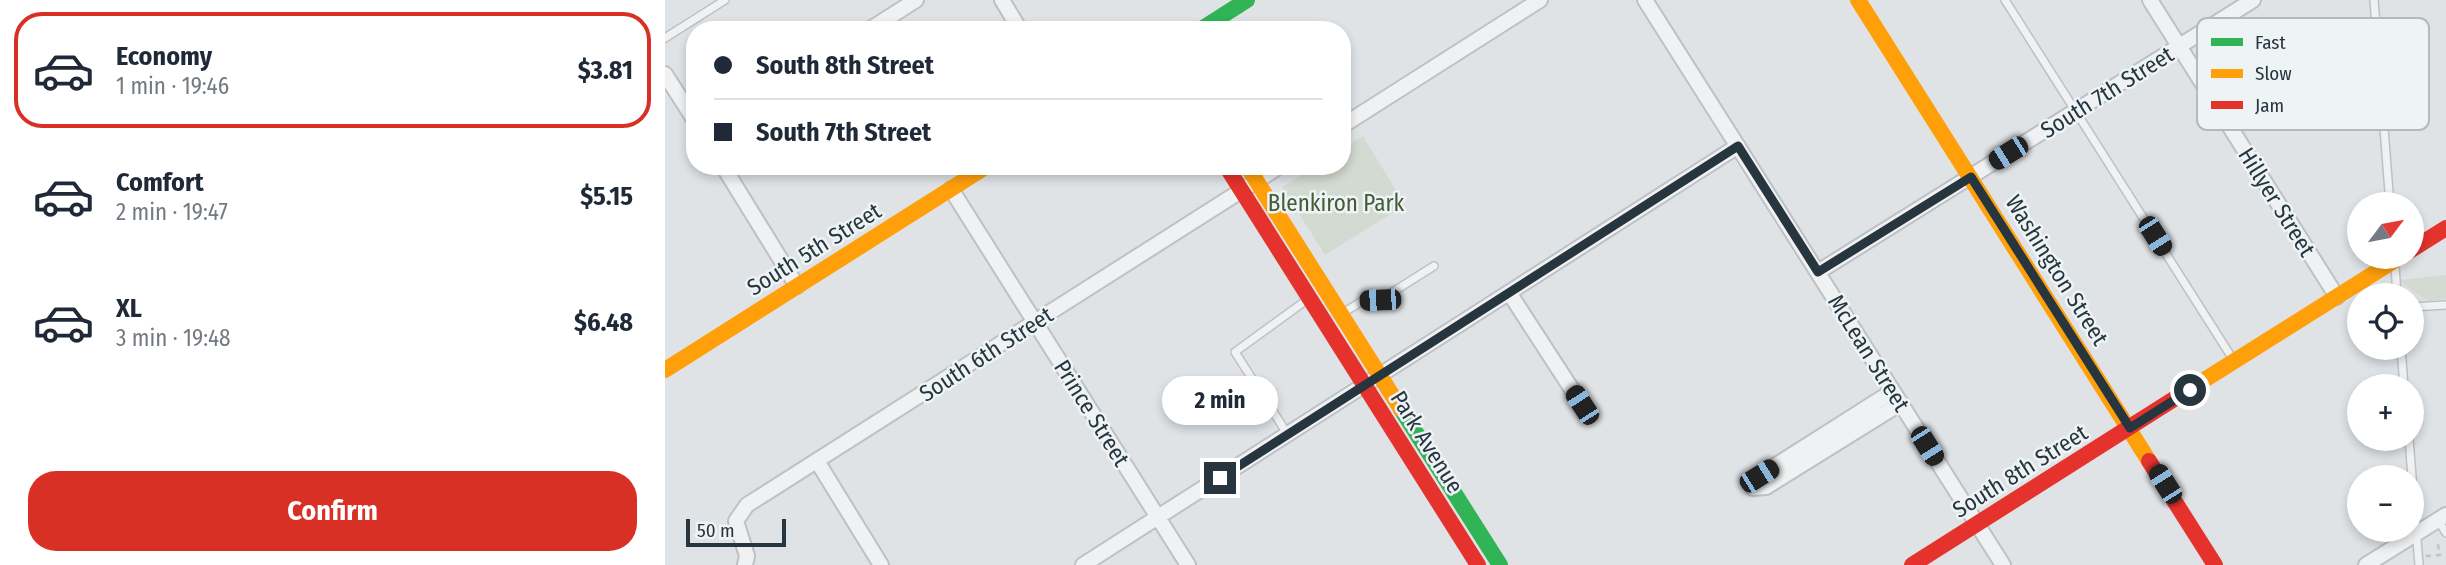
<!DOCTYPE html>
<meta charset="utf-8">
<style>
:root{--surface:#fff;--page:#f6f6f7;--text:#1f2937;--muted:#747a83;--line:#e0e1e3;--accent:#d93025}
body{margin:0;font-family:"Fira Sans Condensed",sans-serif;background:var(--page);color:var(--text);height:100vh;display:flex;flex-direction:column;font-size:26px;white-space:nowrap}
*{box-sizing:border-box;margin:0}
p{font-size:23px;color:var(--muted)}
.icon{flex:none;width:38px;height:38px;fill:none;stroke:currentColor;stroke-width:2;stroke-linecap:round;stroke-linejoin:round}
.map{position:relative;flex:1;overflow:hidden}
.side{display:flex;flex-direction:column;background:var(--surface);width:665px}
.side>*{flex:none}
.hud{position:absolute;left:21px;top:21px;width:665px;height:154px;border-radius:28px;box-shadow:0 4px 10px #0003;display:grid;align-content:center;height:154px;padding:0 28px;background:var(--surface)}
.needle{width:46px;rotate:58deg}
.tools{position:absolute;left:1682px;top:192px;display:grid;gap:14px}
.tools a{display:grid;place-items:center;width:77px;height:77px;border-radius:50%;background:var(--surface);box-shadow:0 4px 10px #0003;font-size:35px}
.scale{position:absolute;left:21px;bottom:18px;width:100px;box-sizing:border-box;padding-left:7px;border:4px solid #27353f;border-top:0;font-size:19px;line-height:24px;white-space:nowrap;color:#27353f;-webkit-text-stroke:5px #eef3f6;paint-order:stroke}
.end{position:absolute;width:32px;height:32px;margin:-16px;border:9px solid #27353f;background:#fff;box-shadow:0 0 0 4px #fff}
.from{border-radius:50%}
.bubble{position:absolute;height:49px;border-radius:24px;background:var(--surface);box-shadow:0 4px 10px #0003;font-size:23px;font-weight:700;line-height:49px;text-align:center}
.car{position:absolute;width:21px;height:42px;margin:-21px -10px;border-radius:9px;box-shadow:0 0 5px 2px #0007;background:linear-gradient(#222 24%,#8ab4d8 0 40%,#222 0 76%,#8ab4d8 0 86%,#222 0)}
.hud b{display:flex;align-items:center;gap:24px;height:66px;font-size:26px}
.hud b+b{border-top:2px solid var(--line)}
.hud i{width:18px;height:18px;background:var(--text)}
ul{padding:12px 0 0;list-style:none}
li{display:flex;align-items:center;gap:21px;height:116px;margin:0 14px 10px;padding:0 14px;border:4px solid transparent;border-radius:28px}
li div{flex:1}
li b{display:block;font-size:26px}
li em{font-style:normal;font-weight:700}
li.selected{border-color:var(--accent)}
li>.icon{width:63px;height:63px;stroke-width:1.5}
.cta{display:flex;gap:14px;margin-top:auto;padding:14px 28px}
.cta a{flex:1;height:80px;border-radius:28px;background:var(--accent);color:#fff;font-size:28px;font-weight:700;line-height:80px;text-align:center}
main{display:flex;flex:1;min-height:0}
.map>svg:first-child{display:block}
.green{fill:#d3dad1}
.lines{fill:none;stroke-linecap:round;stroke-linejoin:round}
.lane-casing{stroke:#bec1c4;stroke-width:10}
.street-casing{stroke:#bec1c4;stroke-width:18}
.path{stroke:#bfc3c6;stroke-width:2.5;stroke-dasharray:5 5;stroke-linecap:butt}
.lane{stroke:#f0f1f2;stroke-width:7}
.street{stroke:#f0f1f2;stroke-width:14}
.fast{stroke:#30b455;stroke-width:16}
.slow{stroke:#ff9f0a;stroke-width:16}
.jam{stroke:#e5322d;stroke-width:16}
.route{stroke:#27353f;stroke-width:9}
.labels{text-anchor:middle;stroke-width:5;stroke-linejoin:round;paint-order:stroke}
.street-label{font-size:23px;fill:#27353f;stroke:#eef3f6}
.park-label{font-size:23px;fill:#445b34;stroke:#eef3f6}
.key{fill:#eef3f6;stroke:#b2babf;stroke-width:2}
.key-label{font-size:19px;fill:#27353f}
</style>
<main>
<section class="side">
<ul>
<li class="selected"><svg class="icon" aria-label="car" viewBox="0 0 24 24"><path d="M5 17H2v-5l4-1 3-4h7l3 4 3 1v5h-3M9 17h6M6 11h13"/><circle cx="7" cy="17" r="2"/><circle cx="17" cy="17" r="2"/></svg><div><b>Economy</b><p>1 min · 19:46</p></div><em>$3.81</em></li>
<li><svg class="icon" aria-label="car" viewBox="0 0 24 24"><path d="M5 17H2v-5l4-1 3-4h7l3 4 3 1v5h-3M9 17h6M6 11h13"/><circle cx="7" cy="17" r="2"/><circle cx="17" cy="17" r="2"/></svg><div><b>Comfort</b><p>2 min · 19:47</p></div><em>$5.15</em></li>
<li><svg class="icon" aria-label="car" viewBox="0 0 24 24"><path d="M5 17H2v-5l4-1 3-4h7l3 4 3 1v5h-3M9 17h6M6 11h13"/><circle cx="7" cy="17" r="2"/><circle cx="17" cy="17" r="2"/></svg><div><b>XL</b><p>3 min · 19:48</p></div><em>$6.48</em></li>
</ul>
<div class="cta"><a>Confirm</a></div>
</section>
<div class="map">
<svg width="1781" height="565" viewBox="0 0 1781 565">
<rect width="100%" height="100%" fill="#e0e3e6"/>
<path class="green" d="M698,136L740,205L660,255L617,187L650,166H677V149Z
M1781,275V299L1763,301L1734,280Z"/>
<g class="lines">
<g class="lane-casing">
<path id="lane" d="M1340,0L1569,361
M1709,0L1725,205
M0,38L60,0
M1730,265L1732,296
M1746,307L1781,305
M676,314L699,300H715L769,266
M1736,348L1739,387
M623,435L570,352L643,299
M1744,439L1754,565
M1773,520L1781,533"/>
</g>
<g class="street-casing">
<path id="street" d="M337,0L355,30
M980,0L1338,565
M1485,0L1672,297
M204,30L251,0
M0,74L30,121
M677,126L875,0
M58,166L132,286
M286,189L523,565
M1153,272L1588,0
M845,294L917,405
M1228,391L1094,476L1088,488L1101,487L1236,403
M152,461L216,565
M80,565L82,556L71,521L82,505L615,166
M418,565L1073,146
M1701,565L1781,515"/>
</g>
<path class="path" d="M1761,556L1775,555L1772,540"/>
<use href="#lane" class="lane"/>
<use href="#street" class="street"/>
<path class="fast" d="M535,30L582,0
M736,409L835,565"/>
<path class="slow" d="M1193,0L1484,461
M582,166L736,409
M0,370L322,166
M1509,399L1735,257"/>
<path class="jam" d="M561,166L813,565
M1746,250L1781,228
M1484,461L1550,565
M1247,565L1509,399"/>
</g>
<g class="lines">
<path class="route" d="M555,478L1073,146L1153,272L1306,177L1465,428L1525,390"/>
</g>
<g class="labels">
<g class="street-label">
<text transform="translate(1442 92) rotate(-32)" y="8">South 7th Street</text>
<text transform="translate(1612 202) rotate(58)" y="8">Hillyer Street</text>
<text transform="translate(149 249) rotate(-32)" y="8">South 5th Street</text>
<text transform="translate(1392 270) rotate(58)" y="8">Washington Street</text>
<text transform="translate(1204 353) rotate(58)" y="8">McLean Street</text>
<text transform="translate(321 354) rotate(-33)" y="8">South 6th Street</text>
<text transform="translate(427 413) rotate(58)" y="8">Prince Street</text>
<text transform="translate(762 442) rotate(58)" y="8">Park Avenue</text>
<text transform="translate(1355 471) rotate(-32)" y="8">South 8th Street</text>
</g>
<g class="park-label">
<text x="671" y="211">Blenkiron Park</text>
</g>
</g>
<rect x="1532" y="18" width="232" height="112" rx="10" class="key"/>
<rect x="1546" y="38" width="32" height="8" fill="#30b455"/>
<rect x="1546" y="69" width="32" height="9" fill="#ff9f0a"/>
<rect x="1546" y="101" width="32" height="8" fill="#e5322d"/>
<g class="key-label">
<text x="1590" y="49">Fast</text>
<text x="1590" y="80">Slow</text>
<text x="1590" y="112">Jam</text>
</g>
</svg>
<div class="tools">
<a><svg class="needle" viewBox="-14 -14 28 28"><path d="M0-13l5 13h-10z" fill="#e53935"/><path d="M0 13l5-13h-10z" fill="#747a83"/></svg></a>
<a><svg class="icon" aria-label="locate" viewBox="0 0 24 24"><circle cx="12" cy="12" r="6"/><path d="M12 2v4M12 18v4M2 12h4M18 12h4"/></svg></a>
<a>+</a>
<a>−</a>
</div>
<div class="scale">50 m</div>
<i class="end from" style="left:1525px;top:390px"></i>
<i class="end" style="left:555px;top:478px"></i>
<div class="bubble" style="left:497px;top:376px;width:116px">2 min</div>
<i class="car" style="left:1343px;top:153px;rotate:238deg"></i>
<i class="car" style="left:1490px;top:236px;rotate:148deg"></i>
<i class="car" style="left:715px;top:300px;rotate:268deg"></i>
<i class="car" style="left:917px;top:405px;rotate:327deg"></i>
<i class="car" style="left:1262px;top:446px;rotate:148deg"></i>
<i class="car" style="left:1094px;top:476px;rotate:58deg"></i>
<i class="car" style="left:1500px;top:484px;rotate:328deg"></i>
<div class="hud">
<b><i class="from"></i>South 8th Street</b>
<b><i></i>South 7th Street</b>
</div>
</div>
</main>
